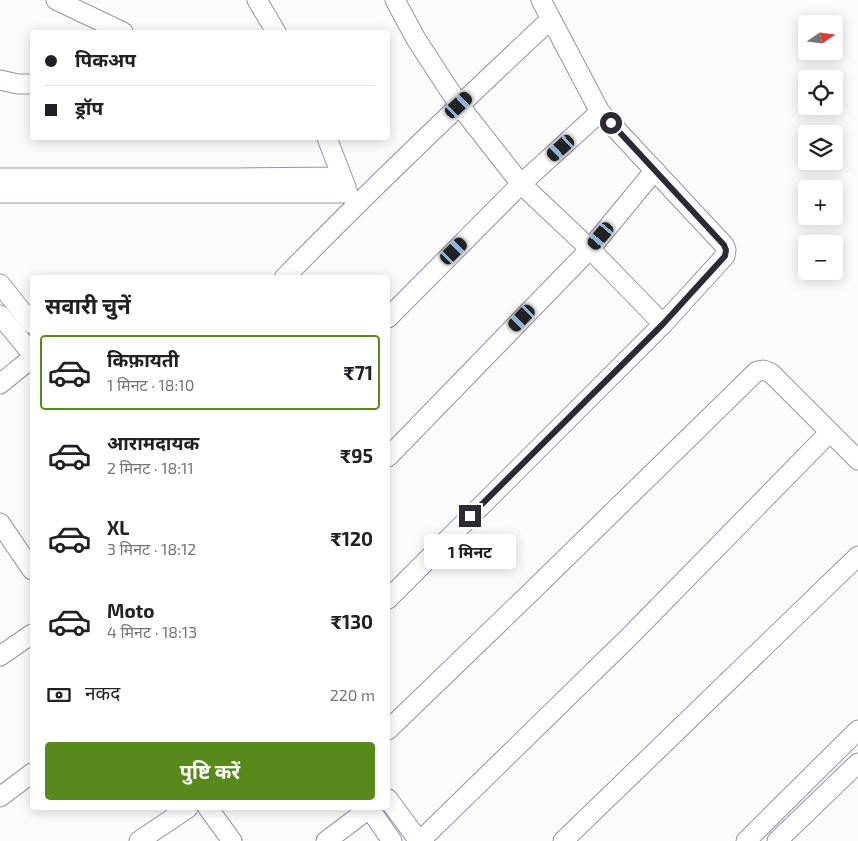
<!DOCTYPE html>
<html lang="hi">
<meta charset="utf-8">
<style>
:root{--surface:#fff;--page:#f6f6f6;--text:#202124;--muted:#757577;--line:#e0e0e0;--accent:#58891d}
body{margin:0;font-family:"Exo 2","Noto Sans Devanagari",sans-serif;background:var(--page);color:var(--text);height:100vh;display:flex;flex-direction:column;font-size:19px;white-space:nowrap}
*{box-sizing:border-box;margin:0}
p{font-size:16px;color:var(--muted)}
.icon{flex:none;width:28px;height:28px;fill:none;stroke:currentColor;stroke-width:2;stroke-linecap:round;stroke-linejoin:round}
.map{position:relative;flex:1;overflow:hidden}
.side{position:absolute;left:30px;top:275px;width:360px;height:535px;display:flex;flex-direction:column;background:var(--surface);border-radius:5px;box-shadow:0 2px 12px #0003}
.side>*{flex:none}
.banner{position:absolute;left:30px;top:30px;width:360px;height:110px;border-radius:5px;box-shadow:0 2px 12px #0003;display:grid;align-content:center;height:110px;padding:0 15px;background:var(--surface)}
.needle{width:32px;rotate:76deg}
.fabs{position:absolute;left:798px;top:15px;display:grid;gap:10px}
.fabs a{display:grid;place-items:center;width:45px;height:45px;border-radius:5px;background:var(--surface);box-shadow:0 2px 12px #0003;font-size:25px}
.end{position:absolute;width:22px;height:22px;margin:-11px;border:6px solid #2e2934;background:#fff;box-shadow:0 0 0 2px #fff}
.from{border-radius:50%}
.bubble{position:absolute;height:35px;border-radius:5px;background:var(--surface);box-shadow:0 2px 12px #0003;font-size:16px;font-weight:700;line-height:35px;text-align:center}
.car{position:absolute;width:15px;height:30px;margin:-15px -8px;border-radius:6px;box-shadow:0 0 4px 1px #0007;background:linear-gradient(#222 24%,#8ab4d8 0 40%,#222 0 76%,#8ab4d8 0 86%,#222 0)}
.banner b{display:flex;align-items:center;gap:18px;height:48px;font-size:19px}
.banner b+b{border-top:1px solid var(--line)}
.banner i{width:12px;height:12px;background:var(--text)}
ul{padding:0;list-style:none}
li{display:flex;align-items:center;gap:15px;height:75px;margin:0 10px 8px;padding:0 5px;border:2px solid transparent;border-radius:5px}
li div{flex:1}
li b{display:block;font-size:19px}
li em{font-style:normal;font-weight:700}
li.selected{border-color:var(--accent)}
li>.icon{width:45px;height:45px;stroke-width:1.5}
h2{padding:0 15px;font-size:22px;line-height:60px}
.pay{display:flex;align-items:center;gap:12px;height:55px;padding:0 15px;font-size:19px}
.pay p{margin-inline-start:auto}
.primary-button{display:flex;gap:10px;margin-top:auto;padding:10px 15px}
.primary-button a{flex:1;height:58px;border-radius:5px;background:var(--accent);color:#fff;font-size:20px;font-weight:700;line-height:58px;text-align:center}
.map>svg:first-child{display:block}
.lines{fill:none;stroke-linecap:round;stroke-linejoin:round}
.minor-casing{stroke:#9c8fab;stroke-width:21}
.minor{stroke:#fff;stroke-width:19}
.route{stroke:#2e2934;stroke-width:6}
</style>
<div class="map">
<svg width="858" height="841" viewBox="0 0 858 841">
<rect width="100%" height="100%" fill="#fbfbfb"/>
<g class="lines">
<g class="minor-casing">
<path id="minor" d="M56,0L123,32
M257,0L276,32
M395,0L416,39L459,105L521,184L590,249L663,324
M0,80L18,84H32
M327,138L346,187
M0,178H235L342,177
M0,193H348
M284,278C371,189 460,104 551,19
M0,284L32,324
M0,315L32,354
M388,318L521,184L600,112
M0,384L32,358
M388,457L590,249L655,170
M0,523L32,570
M388,599L663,324L725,256L726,250L724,245L600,112L541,0
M0,656L32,634
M388,730L530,593L757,371L763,370L771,373L858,460
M0,797L32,773
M388,799L419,841
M208,808L232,841
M369,808L392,841
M139,841L188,808
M326,841L370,808
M420,841L629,637L830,432
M563,841L858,556
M746,841L858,730
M777,841L858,763"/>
</g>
<use href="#minor" class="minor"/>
</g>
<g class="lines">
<path class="route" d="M470,516L663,324L725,256L726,250L724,245L611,123"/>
</g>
</svg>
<div class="fabs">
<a><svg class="needle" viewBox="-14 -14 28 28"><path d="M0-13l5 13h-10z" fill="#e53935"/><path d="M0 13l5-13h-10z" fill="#757577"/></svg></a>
<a><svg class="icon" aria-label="locate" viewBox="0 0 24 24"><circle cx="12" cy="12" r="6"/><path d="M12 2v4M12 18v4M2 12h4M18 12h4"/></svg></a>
<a><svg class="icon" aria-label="layers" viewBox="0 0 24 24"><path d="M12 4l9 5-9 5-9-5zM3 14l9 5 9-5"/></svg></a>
<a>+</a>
<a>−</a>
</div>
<i class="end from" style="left:611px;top:123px"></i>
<i class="end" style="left:470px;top:516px"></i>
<div class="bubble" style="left:424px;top:534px;width:92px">1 मिनट</div>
<i class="car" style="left:459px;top:105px;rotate:47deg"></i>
<i class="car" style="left:561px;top:148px;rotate:228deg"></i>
<i class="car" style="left:601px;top:236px;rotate:220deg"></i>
<i class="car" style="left:454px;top:251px;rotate:45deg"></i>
<i class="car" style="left:522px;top:318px;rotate:224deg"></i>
<div class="banner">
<b><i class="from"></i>पिकअप</b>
<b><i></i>ड्रॉप</b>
</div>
<section class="side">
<h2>सवारी चुनें</h2>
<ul>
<li class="selected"><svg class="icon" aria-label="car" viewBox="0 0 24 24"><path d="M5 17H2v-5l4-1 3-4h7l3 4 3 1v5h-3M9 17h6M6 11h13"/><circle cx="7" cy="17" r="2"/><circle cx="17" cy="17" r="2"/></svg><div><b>किफ़ायती</b><p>1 मिनट · 18:10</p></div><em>₹71</em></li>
<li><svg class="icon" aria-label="car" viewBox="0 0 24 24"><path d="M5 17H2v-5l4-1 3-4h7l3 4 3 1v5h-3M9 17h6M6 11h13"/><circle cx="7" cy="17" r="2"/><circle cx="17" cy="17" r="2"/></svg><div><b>आरामदायक</b><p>2 मिनट · 18:11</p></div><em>₹95</em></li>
<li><svg class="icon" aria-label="car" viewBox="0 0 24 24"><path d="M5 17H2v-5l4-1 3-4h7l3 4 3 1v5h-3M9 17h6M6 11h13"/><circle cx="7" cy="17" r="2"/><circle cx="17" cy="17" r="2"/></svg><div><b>XL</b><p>3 मिनट · 18:12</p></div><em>₹120</em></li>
<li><svg class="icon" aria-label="car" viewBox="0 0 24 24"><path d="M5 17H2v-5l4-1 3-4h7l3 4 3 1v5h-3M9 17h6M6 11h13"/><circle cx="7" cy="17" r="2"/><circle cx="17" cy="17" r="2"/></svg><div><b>Moto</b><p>4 मिनट · 18:13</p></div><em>₹130</em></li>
</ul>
<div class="pay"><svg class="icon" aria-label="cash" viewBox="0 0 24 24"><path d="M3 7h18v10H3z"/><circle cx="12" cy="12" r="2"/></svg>नकद<p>220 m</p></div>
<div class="primary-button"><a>पुष्टि करें</a></div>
</section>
</div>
